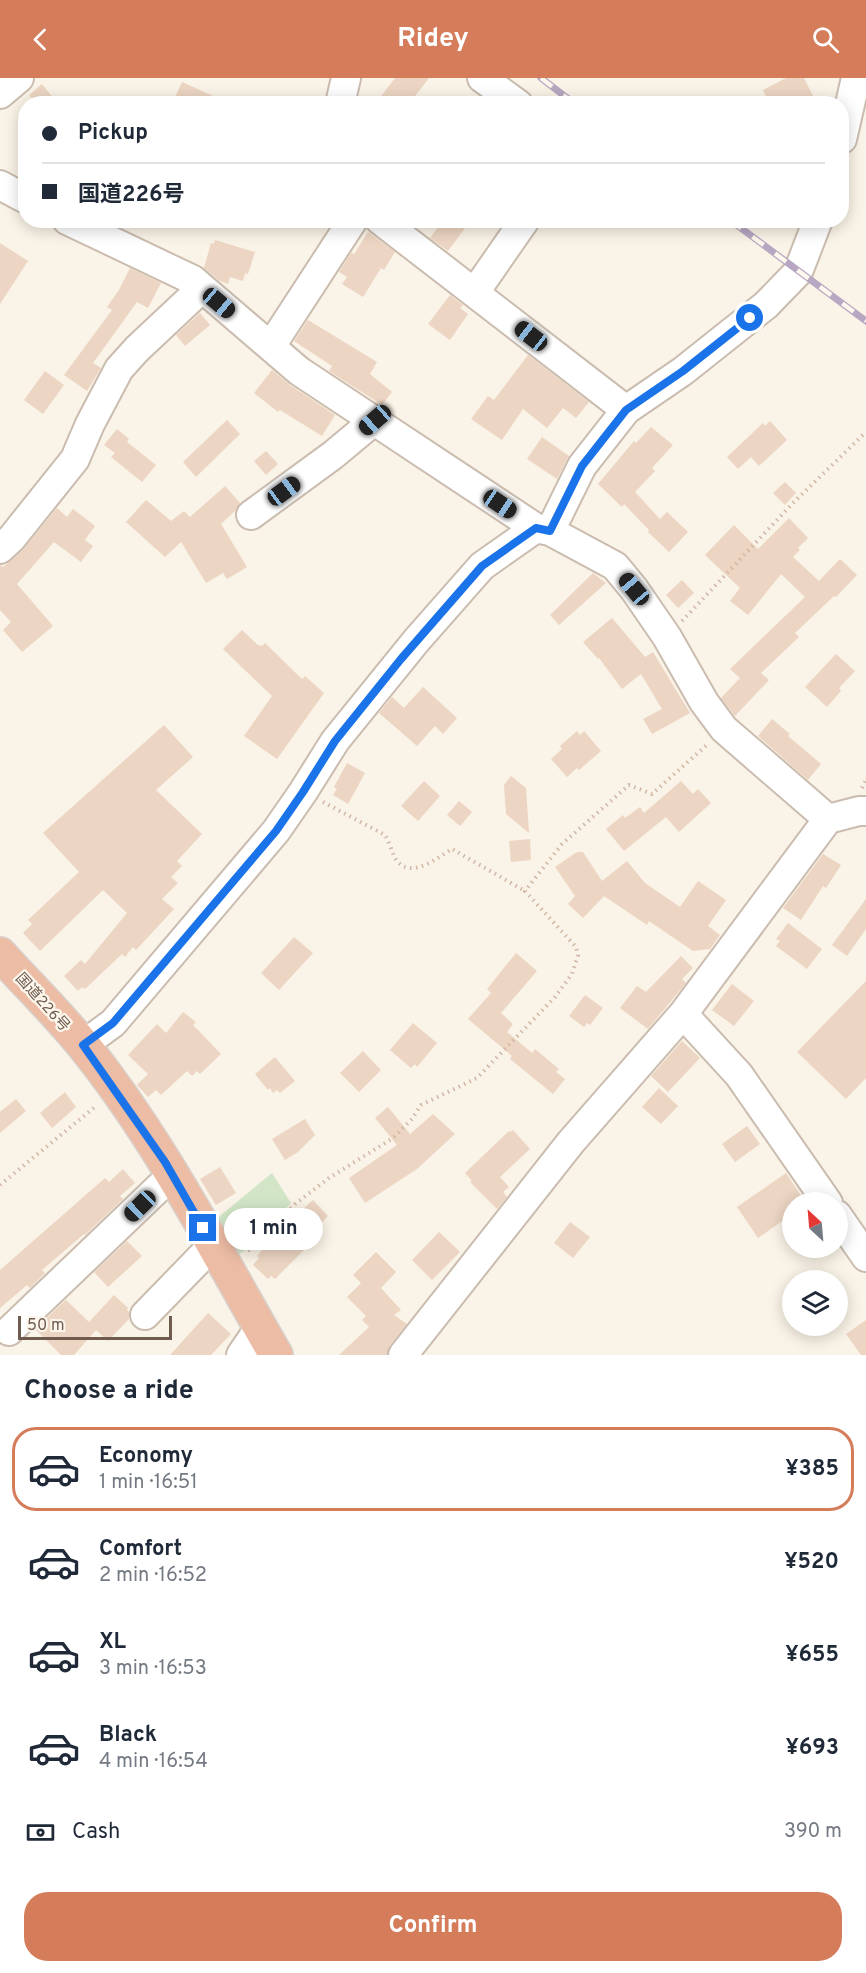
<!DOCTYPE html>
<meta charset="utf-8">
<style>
:root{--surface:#fff;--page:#f6f6f7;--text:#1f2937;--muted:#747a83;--line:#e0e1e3;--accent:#d57c5b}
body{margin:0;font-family:Overpass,"Noto Sans JP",sans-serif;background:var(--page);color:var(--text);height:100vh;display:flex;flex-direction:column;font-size:22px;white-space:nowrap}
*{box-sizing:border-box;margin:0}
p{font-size:20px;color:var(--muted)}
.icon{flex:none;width:33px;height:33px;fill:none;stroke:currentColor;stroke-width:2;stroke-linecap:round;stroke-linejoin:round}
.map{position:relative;height:1277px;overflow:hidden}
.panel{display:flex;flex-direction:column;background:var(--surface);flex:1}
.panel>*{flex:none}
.hud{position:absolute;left:18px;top:18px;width:831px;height:132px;border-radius:24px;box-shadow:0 3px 15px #0003;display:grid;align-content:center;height:132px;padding:0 24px;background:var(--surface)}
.needle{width:39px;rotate:334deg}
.tools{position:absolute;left:782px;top:1114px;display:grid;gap:12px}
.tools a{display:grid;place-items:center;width:66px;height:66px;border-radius:50%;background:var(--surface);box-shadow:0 3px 15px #0003;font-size:30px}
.scale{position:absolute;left:18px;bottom:15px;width:154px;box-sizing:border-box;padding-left:6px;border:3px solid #705c4e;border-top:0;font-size:16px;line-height:21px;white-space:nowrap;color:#705c4e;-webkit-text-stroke:4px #fdf7ed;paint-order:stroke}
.end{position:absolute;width:27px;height:27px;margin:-14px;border:8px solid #1a73e8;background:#fff;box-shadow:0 0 0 3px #fff}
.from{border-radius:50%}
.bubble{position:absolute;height:42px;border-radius:21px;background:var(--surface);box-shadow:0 3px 15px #0003;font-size:20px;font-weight:700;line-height:42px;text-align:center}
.car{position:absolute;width:18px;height:36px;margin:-18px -9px;border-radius:8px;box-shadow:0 0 4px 2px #0007;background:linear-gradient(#222 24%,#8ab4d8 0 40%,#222 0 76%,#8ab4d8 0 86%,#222 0)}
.hud b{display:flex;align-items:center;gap:21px;height:57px;font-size:22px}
.hud b+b{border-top:2px solid var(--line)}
.hud i{width:15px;height:15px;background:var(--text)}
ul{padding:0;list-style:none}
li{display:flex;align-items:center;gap:18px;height:84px;margin:0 12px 9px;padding:0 12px;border:3px solid transparent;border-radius:24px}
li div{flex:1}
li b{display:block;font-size:22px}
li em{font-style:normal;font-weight:700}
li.current{border-color:var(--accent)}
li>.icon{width:54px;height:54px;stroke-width:1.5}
h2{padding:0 24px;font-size:27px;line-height:72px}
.pay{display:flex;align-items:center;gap:15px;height:66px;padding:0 24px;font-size:22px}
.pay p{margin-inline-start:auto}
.action{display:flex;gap:12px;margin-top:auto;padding:12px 24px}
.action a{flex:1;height:69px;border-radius:24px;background:var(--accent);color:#fff;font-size:24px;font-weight:700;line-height:69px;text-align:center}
header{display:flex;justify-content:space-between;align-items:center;height:78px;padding:0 24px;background:var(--accent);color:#fff;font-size:27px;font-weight:700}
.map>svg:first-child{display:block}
.green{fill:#d2e6c7}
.building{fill:#ecd5c2}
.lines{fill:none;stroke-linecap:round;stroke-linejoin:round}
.minor-casing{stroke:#cabcae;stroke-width:32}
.highway-casing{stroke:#d7d1cd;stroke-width:36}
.path{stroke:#d1b8a5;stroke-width:4;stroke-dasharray:1.5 4.5;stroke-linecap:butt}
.minor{stroke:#fff;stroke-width:28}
.highway{stroke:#edbca5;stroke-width:33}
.rail-casing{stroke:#b7a7c2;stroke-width:7}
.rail{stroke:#fdf7ed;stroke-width:4.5;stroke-dasharray:14;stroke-linecap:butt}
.route{stroke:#1a73e8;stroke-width:8}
.labels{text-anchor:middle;stroke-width:4.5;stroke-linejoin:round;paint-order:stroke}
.street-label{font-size:15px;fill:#705c4e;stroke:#fdf7ed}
</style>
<header><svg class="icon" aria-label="back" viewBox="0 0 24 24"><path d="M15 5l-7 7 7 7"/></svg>Ridey<svg class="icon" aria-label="search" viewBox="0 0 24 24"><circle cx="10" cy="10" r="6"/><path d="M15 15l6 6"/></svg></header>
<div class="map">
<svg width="866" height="1277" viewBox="0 0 866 1277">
<rect width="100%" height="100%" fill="#faf3e7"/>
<path class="green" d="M272,1095L291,1125L246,1172L237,1177L215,1142Z"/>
<path class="building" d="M395,0H429L409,26H375Z
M786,0H804L817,26H770L763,12Z
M182,4L231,26H172Z
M42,6L58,26H37L29,17Z
M443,142H471L448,173L430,160Z
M368,154L395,174L384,192L381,190L363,219L342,206L347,199L339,194L351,175L354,176Z
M215,162L255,174L248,196L245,195L243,203L230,199L228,206L220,203L204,190L211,165L214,166Z
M0,165L28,183L0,226Z
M130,190L161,205L148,230L137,224L93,285L101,290L87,313L64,297L112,232L107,229L119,212Z
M450,217L463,227L460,230L468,236L450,262L428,246Z
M200,235L210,247L185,268L176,257Z
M308,242L377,284L370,296L392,314L382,327L329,293L332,288L294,263Z
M528,277L589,324L576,340L563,330L547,350L523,331L502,362L471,341L488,318L494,322Z
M272,292L290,307L335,337L322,358L280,332L278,334L254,315Z
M45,293L64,307L43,336L24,322Z
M227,342L240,356L196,399L183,384Z
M770,343L787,362L759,388L751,379L738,391L727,379L763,345L765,348Z
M651,349L673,367L652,390L655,393L635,414L660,441L667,434L688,454L669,474L648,454L649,452L624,426L622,429L598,406L634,363L636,365Z
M117,351L129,361L127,364L156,387L142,404L111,379L115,375L104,367Z
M542,359L569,378L557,401L527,381Z
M266,373L278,386L266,397L254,383Z
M785,404L796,415L785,427L773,415Z
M225,408L240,425L236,432L221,446L247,489L227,501L223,495L206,505L181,464L165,479L126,444L146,422L171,443L184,433L190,439Z
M57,430L67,439L73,431L95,448L85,462L93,468L81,484L54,464L17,506L53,548L22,574L3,552L11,544L0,532V487L3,489L22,473Z
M789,440L808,460L798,470L800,472L793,479L819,503L840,481L857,497L836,519L834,518L795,555L799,559L761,595L769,602L735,638L721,620L740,600L730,591L805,519L781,496L748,537L730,523L740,510L705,477L734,447L758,471Z
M593,495L606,505L559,547L550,537Z
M682,502L694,515L678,530L666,517Z
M612,540L645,579L653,574L690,635L652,656L643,641L662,631L641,596L622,611L599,580L598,581L583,564Z
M242,552L258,567L262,568L265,565L302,601L305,598L324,615L277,681L244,658L272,618L223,571Z
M836,576L855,593L839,610L841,613L827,629L805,609Z
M423,609L457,640L443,656L435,648L417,668L379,635L392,619L404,630Z
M772,641L790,656L788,658L821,686L808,702L758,658Z
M164,647L193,679L156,712L202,756L177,783L182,788L171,799L178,805L162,821L174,831L136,872L133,869L125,879L122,876L85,911L82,909L78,913L64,898L81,882L85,886L127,835L103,812L40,873L23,855L32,846L28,842L79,794L43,755Z
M577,653L580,657L584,653L601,673L579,692L577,690L567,699L551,681L562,671L560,668Z
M347,685L365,695L348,726L333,717L337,711L334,709Z
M511,698L526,710L529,755L506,736L504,707Z
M424,703L440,718L418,743L401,728Z
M681,703L693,716L698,711L711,725L679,754L666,739L624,773L606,751L623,737L625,740L640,729L644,735Z
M459,723L472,734L460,748L447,737Z
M530,761L531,782L511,784L509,763Z
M577,774H583L602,803L627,783L645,805L680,829L698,803L726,822L708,848L720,857L710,871L693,873L649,843L647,847L604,818L583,840L568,826L575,818L555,789Z
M823,776L841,787L826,810L823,808L801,842L783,830Z
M866,821V851L847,878L832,867Z
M788,845L822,871L807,891L776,868L780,863L776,861Z
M294,859L313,875L279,912L261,895Z
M516,875L537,893L501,935L513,946L507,954L532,975L535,971L559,991L556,994L565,1001L553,1016L510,981L512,978L468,941L491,915L487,911Z
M681,878L693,890L682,901L686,905L648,951L620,930L637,908L646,914Z
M866,903V1000L846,1021L797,974Z
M732,906L754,923L734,948L712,932Z
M585,917L603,930L590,947L587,945L584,949L569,938Z
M183,934L196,944L193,947L221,976L200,996L197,993L192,998L187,993L161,1017L156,1012L148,1019L137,1007L148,996L128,977L157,946L166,955Z
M413,945L437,965L417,989L415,986L411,990L390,972Z
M682,963L700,980L668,1014L651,998Z
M363,973L381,992L359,1014L340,995Z
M275,979L295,1003L280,1015L277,1012L273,1015L270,1010L268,1012L255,996Z
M659,1010L678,1028L661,1046L642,1029Z
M65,1014L76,1029L52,1050L40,1035Z
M16,1021L26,1033L0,1055V1034Z
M388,1029L410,1056L433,1036L455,1056L417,1091L365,1125L349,1100L397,1067L375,1040Z
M305,1041L315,1057L298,1074L285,1082L272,1061Z
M747,1048L760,1066L735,1084L722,1066Z
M513,1052L530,1071L500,1099L509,1109L503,1114L507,1119L497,1131L470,1104L472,1103L465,1095L509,1053L510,1054Z
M220,1089L236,1115L216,1127L200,1101Z
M123,1091L135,1105L120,1118L123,1121L85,1157L84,1156L42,1192L45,1195L30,1210L27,1207L0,1230V1192L105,1100L109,1104Z
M786,1095L806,1125H792V1136L758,1160L737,1129Z
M313,1122L328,1138L319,1147L322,1149L307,1163L310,1166L275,1201L271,1198L268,1201L253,1187L259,1180L257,1178L274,1157Z
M570,1144L590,1159L573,1180L554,1165Z
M439,1154L460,1174L432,1202L412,1182Z
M127,1163L142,1178L108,1209L94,1194Z
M376,1174L396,1194L381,1210L401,1232L394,1237L407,1246L390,1267L387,1277H339L369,1249L362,1242L366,1238L347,1219L361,1205L353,1197Z
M114,1217L128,1230L127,1232L129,1234V1241L108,1263L96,1252L74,1277H61L35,1251L70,1218L66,1222L89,1244Z
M208,1235L231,1256L211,1277H170Z
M866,1242V1277H861L846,1256Z"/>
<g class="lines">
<g class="minor-casing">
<path id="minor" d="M482,0L518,26
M0,16L19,0
M340,26L346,0
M842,61L856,0
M0,107L26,121
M67,142L193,202L299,293L536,450L550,453L615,488L634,511L667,559L704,624L724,651L828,741L859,733H866
M380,142L626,332
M475,214L525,142
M271,268L353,142
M251,437L333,377L375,342
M550,453L582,388L626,332L683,293L766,227L798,194L818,142
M0,471L11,461L75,381L90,346L119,291L137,271L202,210
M683,936L739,997L828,1125
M83,967L113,945L276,753L303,714L335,663L416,563L482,488L536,450
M837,1137L866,1179
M145,1237L213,1167
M9,1253L172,1097
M241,1277L260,1249
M403,1277L571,1064L683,936L828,741"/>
</g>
<g class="highway-casing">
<path id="highway" d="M0,876C27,906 57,935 83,967C159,1061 216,1173 276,1277"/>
</g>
<path class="path" d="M682,543L792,426L866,354
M862,710L866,702
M323,724L385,757C390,765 392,776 397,783C412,801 437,780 452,771L525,813
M0,1107L96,1028
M248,1173L295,1126L329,1100L393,1060L412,1041L421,1027L477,1000L555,919L572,896L578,877L576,869L525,813L562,766L629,707L652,716L708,666"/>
<use href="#minor" class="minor"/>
<use href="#highway" class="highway"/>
<g class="rail-casing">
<path id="rail" d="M541,0L575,26
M730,142L866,243"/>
</g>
<use href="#rail" class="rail"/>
</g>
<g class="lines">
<path class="route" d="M203,1150L165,1084L83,967L113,945L276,753L303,714L335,663L401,581L482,488L536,450L550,453L582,388L626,332L683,293L750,240"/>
</g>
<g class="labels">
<g class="street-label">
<text transform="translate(43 924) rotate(48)" y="5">国道226号</text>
</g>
</g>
</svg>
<div class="tools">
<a><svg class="needle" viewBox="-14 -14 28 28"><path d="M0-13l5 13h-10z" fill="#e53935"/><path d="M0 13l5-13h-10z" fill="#747a83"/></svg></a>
<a><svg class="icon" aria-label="layers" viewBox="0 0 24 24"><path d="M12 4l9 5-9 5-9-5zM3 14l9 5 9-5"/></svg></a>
</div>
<div class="scale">50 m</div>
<i class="end from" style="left:750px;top:240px"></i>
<i class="end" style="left:203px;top:1150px"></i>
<div class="bubble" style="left:224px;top:1130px;width:99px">1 min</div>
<i class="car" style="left:219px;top:225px;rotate:130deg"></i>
<i class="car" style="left:531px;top:258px;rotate:308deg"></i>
<i class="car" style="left:375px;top:342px;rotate:229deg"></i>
<i class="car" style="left:284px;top:413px;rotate:54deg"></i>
<i class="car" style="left:500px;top:426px;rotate:124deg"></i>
<i class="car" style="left:634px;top:511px;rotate:320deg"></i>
<i class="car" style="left:140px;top:1128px;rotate:226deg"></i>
<div class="hud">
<b><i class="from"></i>Pickup</b>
<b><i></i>国道226号</b>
</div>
</div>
<section class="panel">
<h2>Choose a ride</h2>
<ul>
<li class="current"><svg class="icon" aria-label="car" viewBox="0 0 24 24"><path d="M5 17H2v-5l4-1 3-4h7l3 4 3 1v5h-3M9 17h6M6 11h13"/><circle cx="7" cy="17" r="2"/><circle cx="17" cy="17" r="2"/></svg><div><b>Economy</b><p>1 min · 16:51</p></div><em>¥385</em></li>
<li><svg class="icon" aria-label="car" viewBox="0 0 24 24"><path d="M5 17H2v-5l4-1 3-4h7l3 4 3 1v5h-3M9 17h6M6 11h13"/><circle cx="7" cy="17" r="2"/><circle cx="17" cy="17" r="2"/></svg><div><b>Comfort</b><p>2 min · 16:52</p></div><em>¥520</em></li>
<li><svg class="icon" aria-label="car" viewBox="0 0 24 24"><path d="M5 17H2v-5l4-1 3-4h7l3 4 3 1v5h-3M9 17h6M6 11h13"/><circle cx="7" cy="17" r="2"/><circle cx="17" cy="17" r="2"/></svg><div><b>XL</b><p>3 min · 16:53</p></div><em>¥655</em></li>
<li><svg class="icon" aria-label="car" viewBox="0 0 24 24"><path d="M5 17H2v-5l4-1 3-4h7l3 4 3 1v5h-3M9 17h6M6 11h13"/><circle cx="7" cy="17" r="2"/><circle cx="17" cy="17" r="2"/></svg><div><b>Black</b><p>4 min · 16:54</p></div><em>¥693</em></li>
</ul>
<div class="pay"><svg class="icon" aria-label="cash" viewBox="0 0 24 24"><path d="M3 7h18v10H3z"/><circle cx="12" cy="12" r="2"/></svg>Cash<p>390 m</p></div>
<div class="action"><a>Confirm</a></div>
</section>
